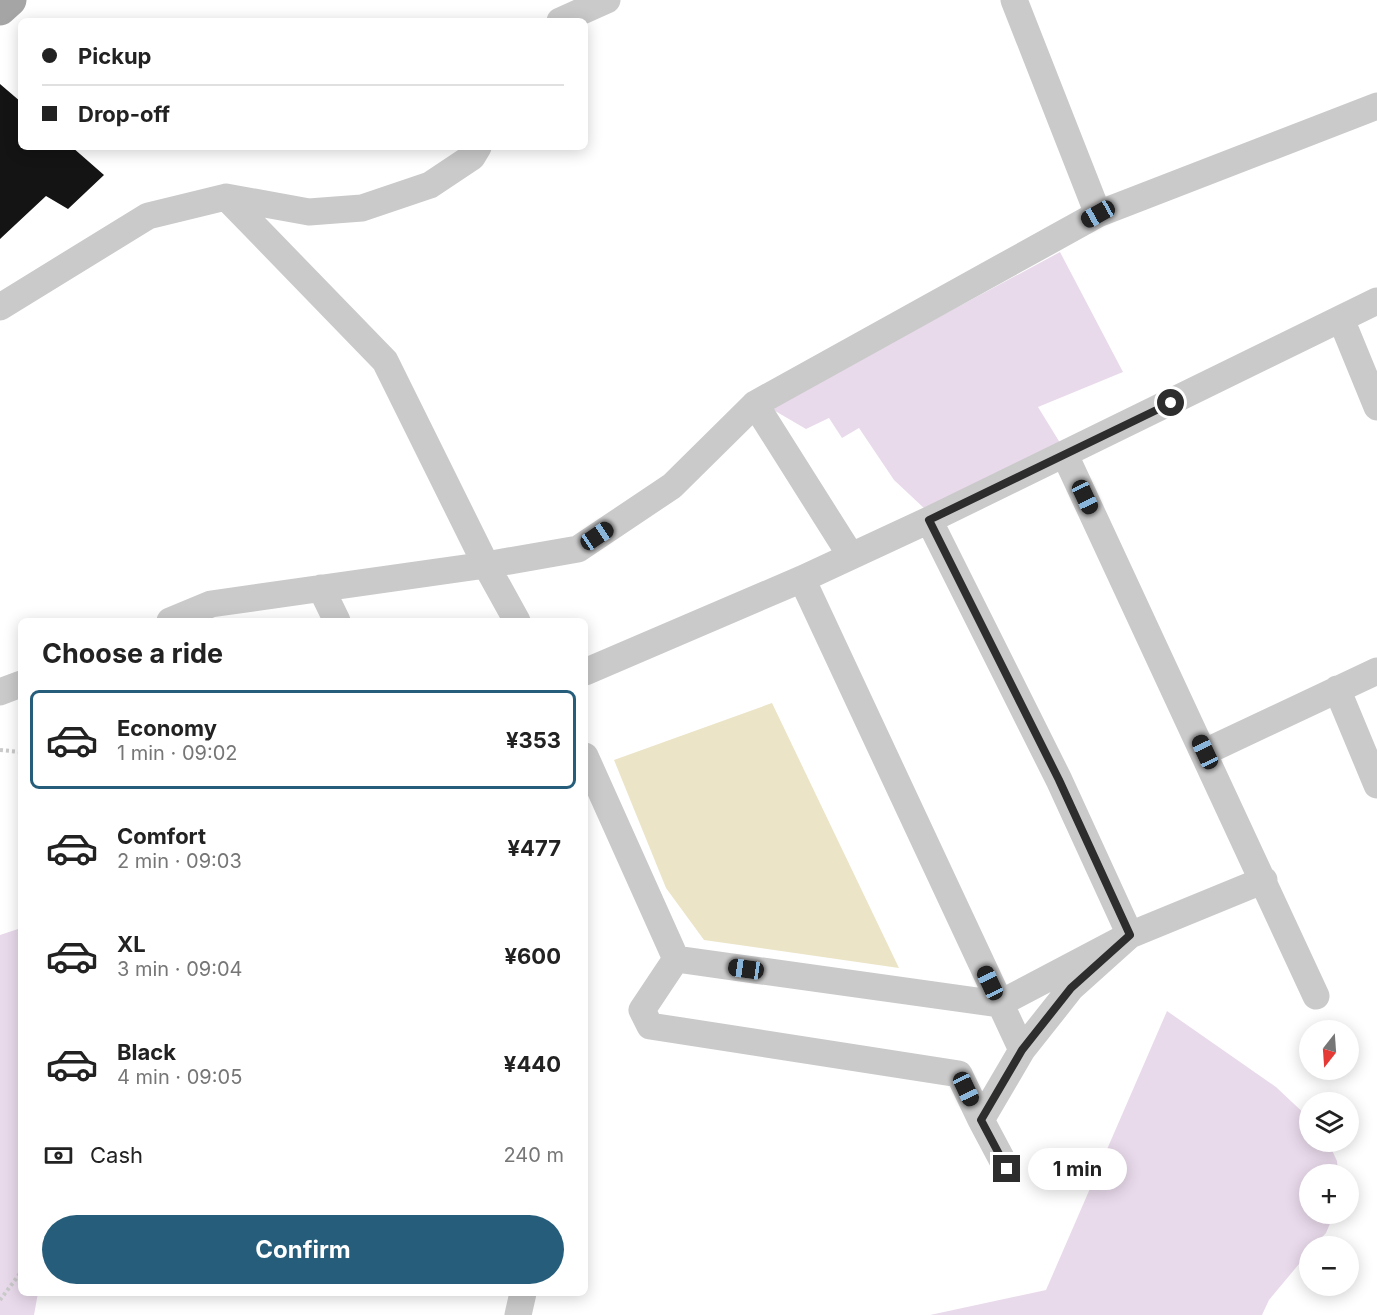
<!DOCTYPE html>
<meta charset="utf-8">
<style>
:root{--surface:#fff;--page:#f2f2f2;--text:#222;--muted:#767676;--line:#e0e0e0;--accent:#265d7a}
body{margin:0;font-family:Inter,sans-serif;background:var(--page);color:var(--text);height:100vh;display:flex;flex-direction:column;font-size:22px;white-space:nowrap}
*{box-sizing:border-box;margin:0}
p{font-size:20px;color:var(--muted)}
.icon{flex:none;width:33px;height:33px;fill:none;stroke:currentColor;stroke-width:2;stroke-linecap:round;stroke-linejoin:round}
.map{position:relative;flex:1;overflow:hidden}
.sheet{position:absolute;left:18px;top:618px;width:570px;height:678px;display:flex;flex-direction:column;background:var(--surface);border-radius:9px;box-shadow:0 3px 15px #0003}
.sheet>*{flex:none}
.guide{position:absolute;left:18px;top:18px;width:570px;height:132px;border-radius:9px;box-shadow:0 3px 15px #0003;display:grid;align-content:center;height:132px;padding:0 24px;background:var(--surface)}
.needle{width:39px;rotate:197deg}
.controls{position:absolute;left:1299px;top:1020px;display:grid;gap:12px}
.controls a{display:grid;place-items:center;width:60px;height:60px;border-radius:50%;background:var(--surface);box-shadow:0 3px 15px #0003;font-size:30px}
.end{position:absolute;width:27px;height:27px;margin:-14px;border:8px solid #2d2d2d;background:#fff;box-shadow:0 0 0 3px #fff}
.from{border-radius:50%}
.bubble{position:absolute;height:42px;border-radius:21px;background:var(--surface);box-shadow:0 3px 15px #0003;font-size:20px;font-weight:700;line-height:42px;text-align:center}
.car{position:absolute;width:18px;height:36px;margin:-18px -9px;border-radius:8px;box-shadow:0 0 4px 2px #0007;background:linear-gradient(#222 24%,#8ab4d8 0 40%,#222 0 76%,#8ab4d8 0 86%,#222 0)}
.guide b{display:flex;align-items:center;gap:21px;height:57px;font-size:22px}
.guide b+b{border-top:2px solid var(--line)}
.guide i{width:15px;height:15px;background:var(--text)}
ul{padding:0;list-style:none}
li{display:flex;align-items:center;gap:18px;height:99px;margin:0 12px 9px;padding:0 12px;border:3px solid transparent;border-radius:9px}
li div{flex:1}
li b{display:block;font-size:22px}
li em{font-style:normal;font-weight:700}
li.selected{border-color:var(--accent)}
li>.icon{width:54px;height:54px;stroke-width:1.5}
h2{padding:0 24px;font-size:27px;line-height:72px}
.pay{display:flex;align-items:center;gap:15px;height:66px;padding:0 24px;font-size:22px}
.pay p{margin-inline-start:auto}
.primary-button{display:flex;gap:12px;margin-top:auto;padding:12px 24px}
.primary-button a{flex:1;height:69px;border-radius:36px;background:var(--accent);color:#fff;font-size:24px;font-weight:700;line-height:69px;text-align:center}
.map>svg:first-child{display:block}
.green{fill:#e9daeb}
.water{fill:#ebe4c6}
.building{fill:#141414}
.lines{fill:none;stroke-linecap:round;stroke-linejoin:round}
.path{stroke:#cacaca;stroke-width:4;stroke-dasharray:3 3;stroke-linecap:butt}
.street{stroke:#cacaca;stroke-width:27}
.primary{stroke:#a5a5a5;stroke-width:33}
.route{stroke:#2d2d2d;stroke-width:8}
</style>
<div class="map">
<svg width="1377" height="1315" viewBox="0 0 1377 1315">
<rect width="100%" height="100%" fill="#fff"/>
<path class="green" d="M1060,252L1123,372L1038,407L1062,446L926,510L894,480L859,428L842,438L829,418L806,429L770,408Z
M21,928V1293H38L34,1315H0V935Z
M1167,1011L1276,1087L1309,1118L1310,1142H1328L1337,1161L1338,1174H1310V1214H1334L1326,1233L1314,1246H1310L1309,1252L1269,1300L1262,1315H930L1046,1290Z"/>
<path class="water" d="M772,703L899,968L704,940L666,888L614,760Z"/>
<path class="building" d="M0,84L21,102V147H72L104,175L68,209L46,196L0,239Z"/>
<g class="lines">
<path class="path" d="M0,750L21,752
M0,1300L21,1272"/>
<path class="street" d="M1014,0L1098,214
M560,21L607,0
M226,197L385,361L486,565L517,621
M0,307L148,216L226,197L309,212L362,208L430,185L472,157L478,147
M1341,319L1377,407
M755,404L851,556
M1065,455L1316,996
M929,520L1059,780L1130,935L1071,988L1022,1050L981,1120L1007,1169
M802,579L1022,1050
M321,588L337,621
M170,621L211,604L486,565L578,549L672,486L755,404L1098,214L1377,106
M585,672L802,579L929,520L1377,301
M1337,689L1377,785
M0,692L21,684
M1205,752L1377,671
M585,756L676,959L999,1004L1130,935L1264,880
M676,959L642,1010L650,1026L959,1074L981,1120
M518,1315L523,1293"/>
<path class="primary" d="M0,9L10,0"/>
</g>
<g class="lines">
<path class="route" d="M1007,1169L981,1120L1022,1050L1071,988L1130,935L1059,780L929,520L1171,403"/>
</g>
</svg>
<div class="controls">
<a><svg class="needle" viewBox="-14 -14 28 28"><path d="M0-13l5 13h-10z" fill="#e53935"/><path d="M0 13l5-13h-10z" fill="#767676"/></svg></a>
<a><svg class="icon" aria-label="layers" viewBox="0 0 24 24"><path d="M12 4l9 5-9 5-9-5zM3 14l9 5 9-5"/></svg></a>
<a>+</a>
<a>−</a>
</div>
<i class="end from" style="left:1171px;top:403px"></i>
<i class="end" style="left:1007px;top:1169px"></i>
<div class="bubble" style="left:1028px;top:1148px;width:99px">1 min</div>
<i class="car" style="left:1098px;top:214px;rotate:241deg"></i>
<i class="car" style="left:1085px;top:497px;rotate:155deg"></i>
<i class="car" style="left:597px;top:536px;rotate:56deg"></i>
<i class="car" style="left:1205px;top:752px;rotate:335deg"></i>
<i class="car" style="left:746px;top:969px;rotate:278deg"></i>
<i class="car" style="left:990px;top:983px;rotate:335deg"></i>
<i class="car" style="left:966px;top:1089px;rotate:155deg"></i>
<div class="guide">
<b><i class="from"></i>Pickup</b>
<b><i></i>Drop-off</b>
</div>
<section class="sheet">
<h2>Choose a ride</h2>
<ul>
<li class="selected"><svg class="icon" aria-label="car" viewBox="0 0 24 24"><path d="M5 17H2v-5l4-1 3-4h7l3 4 3 1v5h-3M9 17h6M6 11h13"/><circle cx="7" cy="17" r="2"/><circle cx="17" cy="17" r="2"/></svg><div><b>Economy</b><p>1 min · 09:02</p></div><em>¥353</em></li>
<li><svg class="icon" aria-label="car" viewBox="0 0 24 24"><path d="M5 17H2v-5l4-1 3-4h7l3 4 3 1v5h-3M9 17h6M6 11h13"/><circle cx="7" cy="17" r="2"/><circle cx="17" cy="17" r="2"/></svg><div><b>Comfort</b><p>2 min · 09:03</p></div><em>¥477</em></li>
<li><svg class="icon" aria-label="car" viewBox="0 0 24 24"><path d="M5 17H2v-5l4-1 3-4h7l3 4 3 1v5h-3M9 17h6M6 11h13"/><circle cx="7" cy="17" r="2"/><circle cx="17" cy="17" r="2"/></svg><div><b>XL</b><p>3 min · 09:04</p></div><em>¥600</em></li>
<li><svg class="icon" aria-label="car" viewBox="0 0 24 24"><path d="M5 17H2v-5l4-1 3-4h7l3 4 3 1v5h-3M9 17h6M6 11h13"/><circle cx="7" cy="17" r="2"/><circle cx="17" cy="17" r="2"/></svg><div><b>Black</b><p>4 min · 09:05</p></div><em>¥440</em></li>
</ul>
<div class="pay"><svg class="icon" aria-label="cash" viewBox="0 0 24 24"><path d="M3 7h18v10H3z"/><circle cx="12" cy="12" r="2"/></svg>Cash<p>240 m</p></div>
<div class="primary-button"><a>Confirm</a></div>
</section>
</div>
